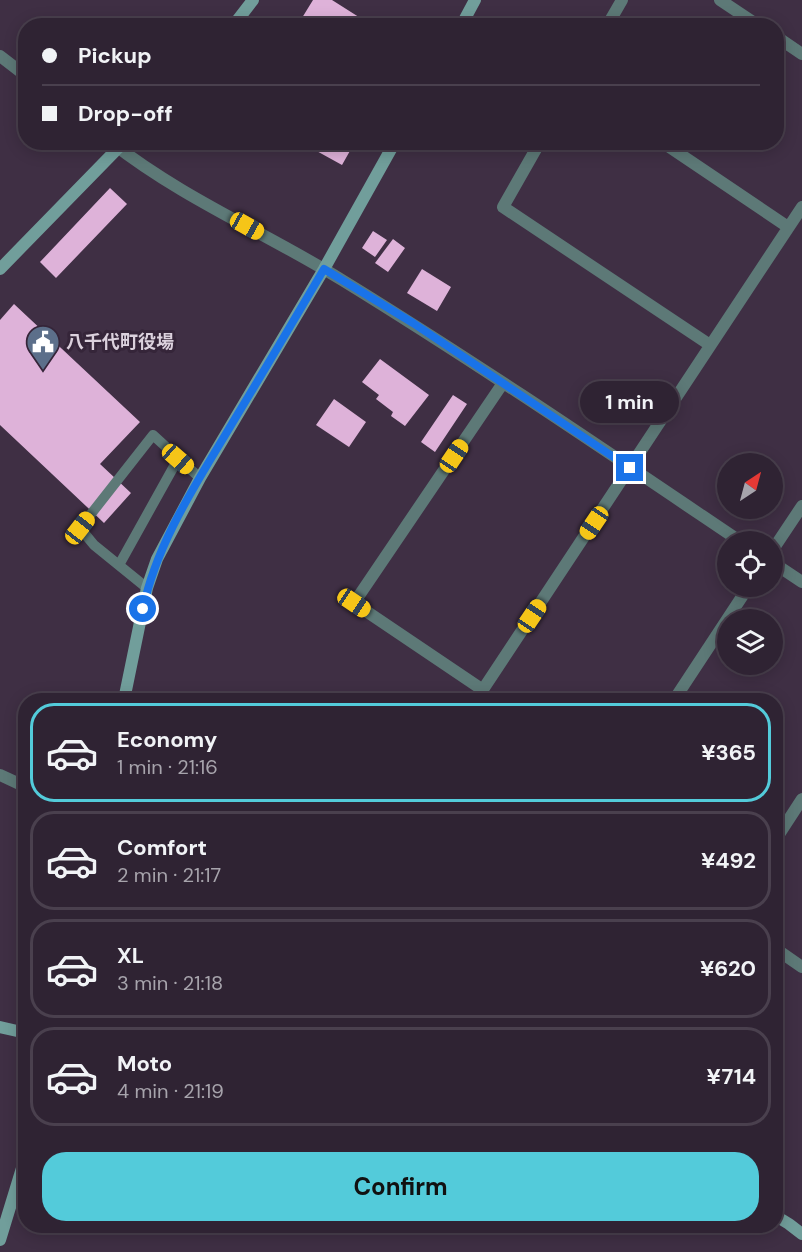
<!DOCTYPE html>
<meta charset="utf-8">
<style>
:root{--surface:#2f2333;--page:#3b2f3f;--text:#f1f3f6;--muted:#a7a4ac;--line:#4a404e;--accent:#53cbda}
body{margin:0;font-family:"DM Sans","Noto Sans JP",sans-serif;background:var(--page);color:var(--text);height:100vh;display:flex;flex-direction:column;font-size:22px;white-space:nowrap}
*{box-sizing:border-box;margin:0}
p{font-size:20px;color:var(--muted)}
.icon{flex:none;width:33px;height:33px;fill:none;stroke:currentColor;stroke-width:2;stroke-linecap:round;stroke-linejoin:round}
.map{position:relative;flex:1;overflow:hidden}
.drawer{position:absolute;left:18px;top:693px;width:765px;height:540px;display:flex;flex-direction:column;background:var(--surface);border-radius:24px;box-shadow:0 3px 15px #0003,0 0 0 2px var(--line)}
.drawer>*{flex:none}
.banner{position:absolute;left:18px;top:18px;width:766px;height:132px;border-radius:24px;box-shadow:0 3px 15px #0003,0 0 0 2px var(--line);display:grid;align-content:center;height:132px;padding:0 24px;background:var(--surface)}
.needle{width:39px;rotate:36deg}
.fabs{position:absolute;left:717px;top:453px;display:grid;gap:12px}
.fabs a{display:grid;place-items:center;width:66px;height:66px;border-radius:50%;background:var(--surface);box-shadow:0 3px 15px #0003,0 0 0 2px var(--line);font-size:30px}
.end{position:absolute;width:27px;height:27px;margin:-14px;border:8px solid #1a73e8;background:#fff;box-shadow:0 0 0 3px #fff}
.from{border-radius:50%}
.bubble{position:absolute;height:42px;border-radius:21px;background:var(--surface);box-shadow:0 3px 15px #0003,0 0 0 2px var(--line);font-size:20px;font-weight:700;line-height:42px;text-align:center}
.car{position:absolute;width:18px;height:36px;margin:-18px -9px;border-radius:8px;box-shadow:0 0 4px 2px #0007;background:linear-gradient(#f5c518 24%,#345 0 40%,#f5c518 0 76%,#345 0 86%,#f5c518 0)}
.banner b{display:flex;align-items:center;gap:21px;height:57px;font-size:22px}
.banner b+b{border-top:2px solid var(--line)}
.banner i{width:15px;height:15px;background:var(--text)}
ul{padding:10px 0 0;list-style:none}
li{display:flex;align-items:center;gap:18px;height:99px;margin:0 12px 9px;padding:0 12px;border:3px solid var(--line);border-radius:24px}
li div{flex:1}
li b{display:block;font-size:22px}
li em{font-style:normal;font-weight:700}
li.current{border-color:var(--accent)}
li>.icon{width:54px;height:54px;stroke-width:1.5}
.action{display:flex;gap:12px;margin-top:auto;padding:12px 24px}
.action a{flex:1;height:69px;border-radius:24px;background:var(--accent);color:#111;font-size:24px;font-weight:700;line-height:69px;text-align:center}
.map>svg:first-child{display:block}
.building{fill:#deb2d9}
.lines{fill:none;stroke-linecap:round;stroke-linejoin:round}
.lane{stroke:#5d7977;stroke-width:10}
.street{stroke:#5d7977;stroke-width:12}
.secondary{stroke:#719e9b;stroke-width:12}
.route{stroke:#1a73e8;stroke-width:8}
.labels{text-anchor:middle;stroke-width:6;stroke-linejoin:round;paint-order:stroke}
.poi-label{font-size:18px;font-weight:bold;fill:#dbd1dd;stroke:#352539;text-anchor:start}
</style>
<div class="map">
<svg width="802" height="1252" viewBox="0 0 802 1252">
<rect width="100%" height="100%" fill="#3f2f44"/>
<path class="building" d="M313,0H332L373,26H297Z
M316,142H355L342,165L313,149Z
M110,188L127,204L56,278L40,262Z
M373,231L387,240L375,257L362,248Z
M393,239L405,248L388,272L375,263Z
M422,269L451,287L437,311L407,293Z
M14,304L140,422L100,464L131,493L104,523L0,425V320Z
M380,359L429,395L405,426L391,416L393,412L376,399L379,395L362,382Z
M453,395L467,404L435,452L421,442Z
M334,399L366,422L349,447L316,425Z"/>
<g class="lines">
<path class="lane" d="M119,565L178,459
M147,588L94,545L80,528L153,435L200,478"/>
<path class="street" d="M720,0L759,26
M607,26L622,0
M777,37L802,54
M0,56L26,76
M111,142C182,198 266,233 342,280C477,363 609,453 741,542
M540,142L503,207L710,345
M662,142L788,227
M772,551L802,506
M772,562L802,582
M483,690L354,603L503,383
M476,700L802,207
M674,700L749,586
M0,775L26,787
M776,839L802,799
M776,949L802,967"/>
<path class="secondary" d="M233,26L253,0
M461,26L475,0
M0,269L124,142
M124,700L147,588L157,559L200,478L324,269L395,142
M0,1027L26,1033
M776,1216L789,1224L802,1234
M0,1240L26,1155"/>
</g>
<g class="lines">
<path class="route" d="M143,609C157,541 198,481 233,422C264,371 294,320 324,269L413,323L630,468"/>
</g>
<defs>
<g id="civic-pin" transform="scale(1.725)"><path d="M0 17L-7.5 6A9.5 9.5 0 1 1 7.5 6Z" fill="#5c6f8a" stroke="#352539"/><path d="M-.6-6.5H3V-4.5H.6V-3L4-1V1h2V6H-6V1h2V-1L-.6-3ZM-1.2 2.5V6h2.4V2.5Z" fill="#fff"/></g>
</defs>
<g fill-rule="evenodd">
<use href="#civic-pin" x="43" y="342"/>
</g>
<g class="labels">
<g class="poi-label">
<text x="66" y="348">八千代町役場</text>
</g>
</g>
</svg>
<div class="fabs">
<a><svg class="needle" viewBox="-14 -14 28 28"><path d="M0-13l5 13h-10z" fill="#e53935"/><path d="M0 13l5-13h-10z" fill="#a7a4ac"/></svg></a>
<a><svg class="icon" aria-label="locate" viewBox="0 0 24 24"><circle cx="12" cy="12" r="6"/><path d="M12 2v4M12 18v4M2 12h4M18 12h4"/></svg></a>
<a><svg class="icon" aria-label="layers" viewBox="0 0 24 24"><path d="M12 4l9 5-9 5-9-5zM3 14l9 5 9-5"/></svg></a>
</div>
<i class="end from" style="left:143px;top:609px"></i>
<i class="end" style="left:630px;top:468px"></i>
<div class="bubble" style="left:580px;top:381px;width:99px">1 min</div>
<i class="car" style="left:247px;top:226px;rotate:119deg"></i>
<i class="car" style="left:454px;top:456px;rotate:34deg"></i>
<i class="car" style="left:178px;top:459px;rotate:131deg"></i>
<i class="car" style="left:594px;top:523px;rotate:214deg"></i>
<i class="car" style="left:80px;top:528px;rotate:38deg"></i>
<i class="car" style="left:354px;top:603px;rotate:124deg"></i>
<i class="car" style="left:532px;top:616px;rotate:34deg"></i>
<div class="banner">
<b><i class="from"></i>Pickup</b>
<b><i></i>Drop-off</b>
</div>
<section class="drawer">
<ul>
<li class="current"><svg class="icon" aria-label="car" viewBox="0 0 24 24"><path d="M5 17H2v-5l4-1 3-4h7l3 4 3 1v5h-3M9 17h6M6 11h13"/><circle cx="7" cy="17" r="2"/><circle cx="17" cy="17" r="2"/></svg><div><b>Economy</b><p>1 min · 21:16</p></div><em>¥365</em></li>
<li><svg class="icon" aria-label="car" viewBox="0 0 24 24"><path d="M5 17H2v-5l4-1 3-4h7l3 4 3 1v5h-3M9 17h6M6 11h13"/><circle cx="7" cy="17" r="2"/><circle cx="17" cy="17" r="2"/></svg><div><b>Comfort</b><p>2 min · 21:17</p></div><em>¥492</em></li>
<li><svg class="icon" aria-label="car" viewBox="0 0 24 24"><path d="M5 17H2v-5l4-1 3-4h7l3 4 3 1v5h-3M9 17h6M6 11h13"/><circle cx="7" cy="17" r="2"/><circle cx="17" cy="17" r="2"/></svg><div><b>XL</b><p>3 min · 21:18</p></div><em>¥620</em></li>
<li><svg class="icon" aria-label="car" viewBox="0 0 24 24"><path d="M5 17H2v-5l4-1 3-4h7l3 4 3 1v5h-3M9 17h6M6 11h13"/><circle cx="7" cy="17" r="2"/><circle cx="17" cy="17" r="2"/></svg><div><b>Moto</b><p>4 min · 21:19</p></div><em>¥714</em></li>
</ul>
<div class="action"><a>Confirm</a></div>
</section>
</div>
